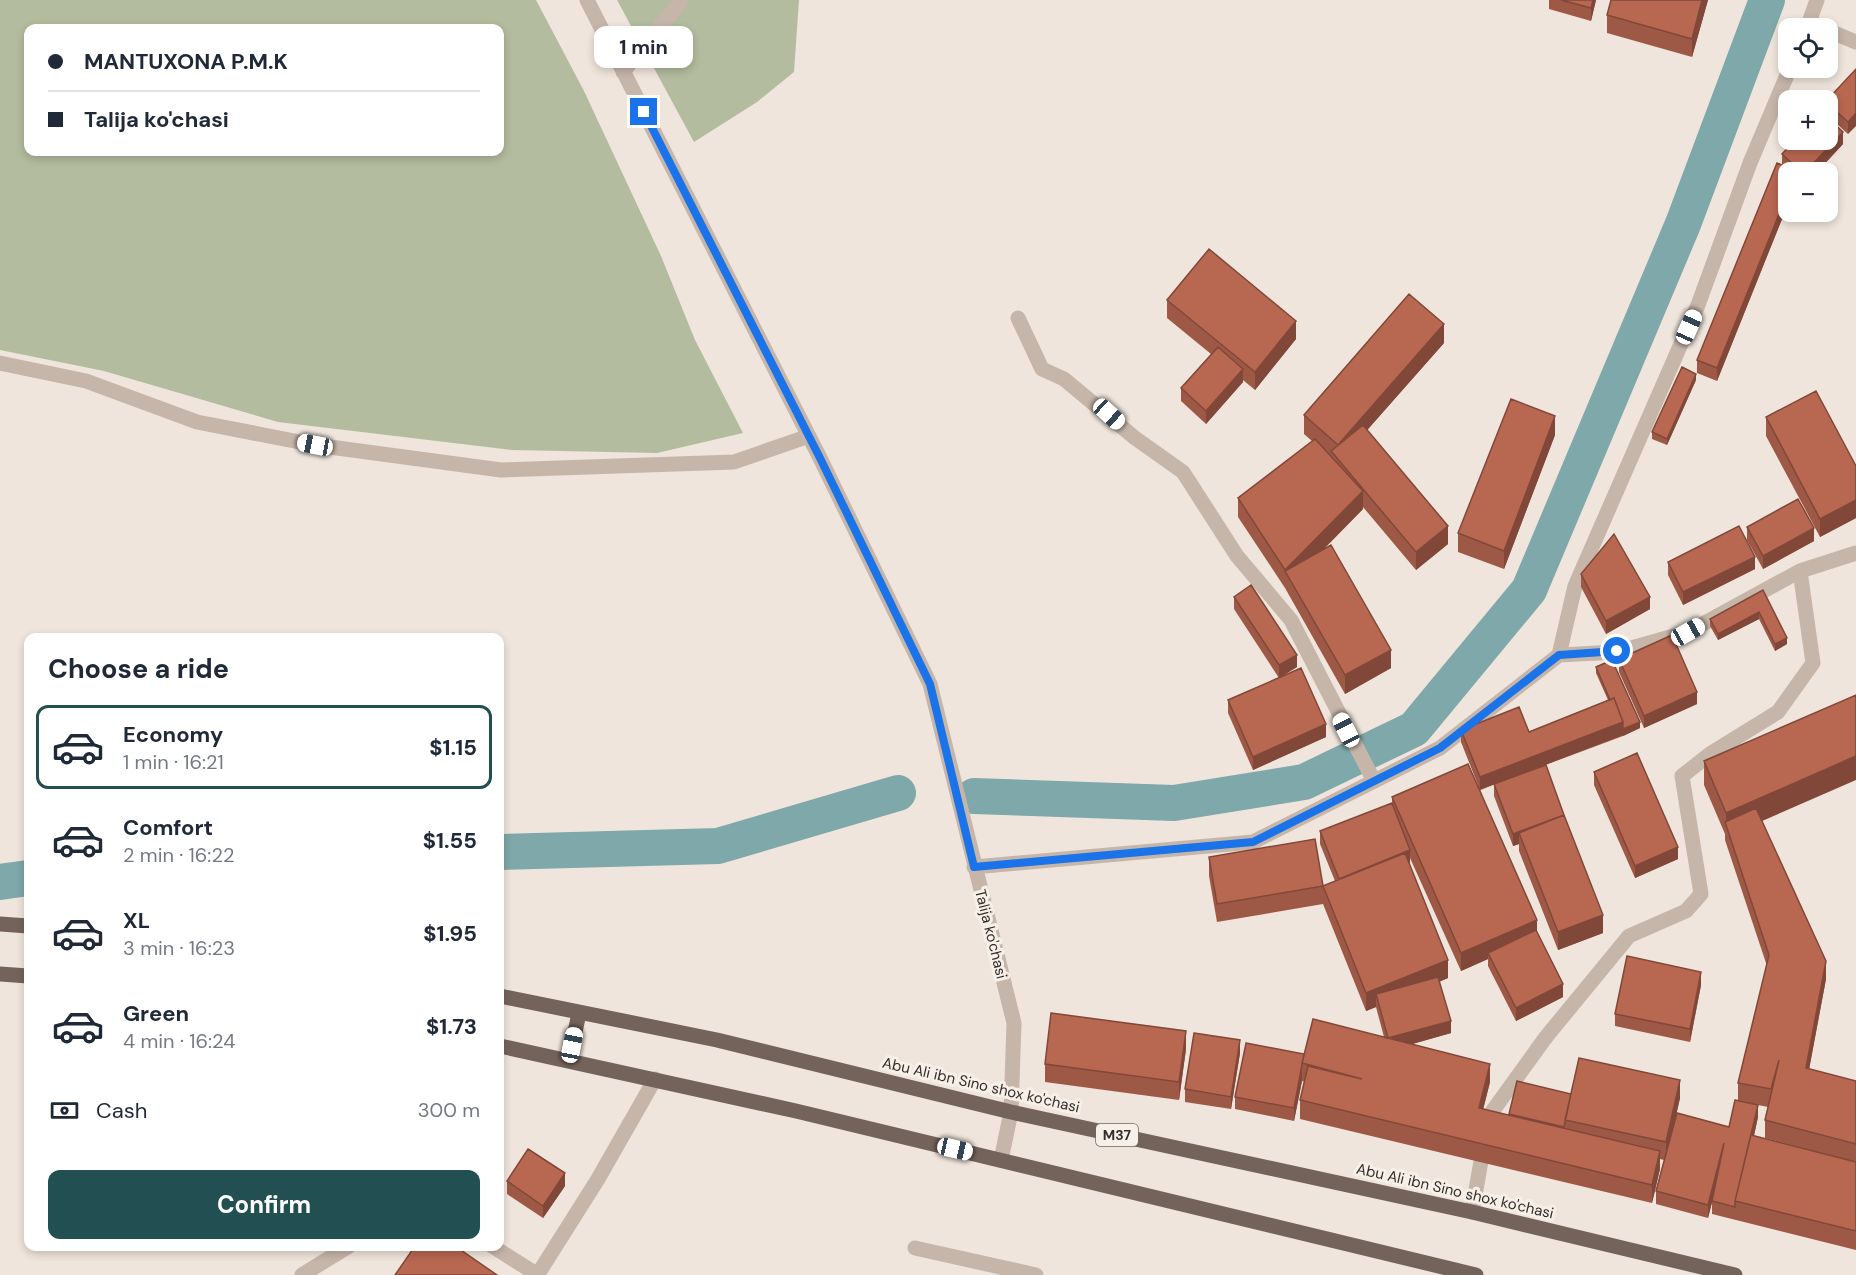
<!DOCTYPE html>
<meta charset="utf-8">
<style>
:root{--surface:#fff;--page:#f6f6f7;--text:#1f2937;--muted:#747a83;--line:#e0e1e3;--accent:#224f51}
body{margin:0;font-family:"DM Sans",sans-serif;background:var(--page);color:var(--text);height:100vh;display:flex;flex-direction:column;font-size:22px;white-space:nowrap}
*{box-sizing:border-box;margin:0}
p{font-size:20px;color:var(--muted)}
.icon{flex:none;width:33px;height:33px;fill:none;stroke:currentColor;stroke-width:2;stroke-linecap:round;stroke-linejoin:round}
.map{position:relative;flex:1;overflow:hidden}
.sheet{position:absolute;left:24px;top:633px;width:480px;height:618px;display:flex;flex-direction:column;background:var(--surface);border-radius:12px;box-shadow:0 3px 9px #0003}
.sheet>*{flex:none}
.guide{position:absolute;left:24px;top:24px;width:480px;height:132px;border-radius:12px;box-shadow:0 3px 9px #0003;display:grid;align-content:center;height:132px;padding:0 24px;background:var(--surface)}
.controls{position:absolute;left:1778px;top:18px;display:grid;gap:12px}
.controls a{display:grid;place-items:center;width:60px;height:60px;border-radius:12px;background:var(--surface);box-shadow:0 3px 9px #0003;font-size:30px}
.end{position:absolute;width:27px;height:27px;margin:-14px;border:8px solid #1a73e8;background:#fff;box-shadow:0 0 0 3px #fff}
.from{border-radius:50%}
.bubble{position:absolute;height:42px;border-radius:12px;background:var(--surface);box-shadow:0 3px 9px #0003;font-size:20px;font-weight:700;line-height:42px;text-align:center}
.car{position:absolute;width:18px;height:36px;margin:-18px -9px;border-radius:8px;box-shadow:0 0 4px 2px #0007;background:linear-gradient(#fff 24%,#345 0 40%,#fff 0 76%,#345 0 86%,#fff 0)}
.guide b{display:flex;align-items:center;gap:21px;height:57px;font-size:22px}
.guide b+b{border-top:2px solid var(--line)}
.guide i{width:15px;height:15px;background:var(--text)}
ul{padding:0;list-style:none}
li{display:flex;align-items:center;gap:18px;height:84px;margin:0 12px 9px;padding:0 12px;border:3px solid transparent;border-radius:12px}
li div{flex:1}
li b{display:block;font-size:22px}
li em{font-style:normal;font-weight:700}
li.current{border-color:var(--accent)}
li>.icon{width:54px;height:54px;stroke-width:1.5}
h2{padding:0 24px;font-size:27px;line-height:72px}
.pay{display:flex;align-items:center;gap:15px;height:66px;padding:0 24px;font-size:22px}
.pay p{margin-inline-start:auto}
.cta{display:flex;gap:12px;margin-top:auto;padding:12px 24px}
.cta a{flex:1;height:69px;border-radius:12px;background:var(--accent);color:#fff;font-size:24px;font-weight:700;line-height:69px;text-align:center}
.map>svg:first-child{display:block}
.green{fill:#b3bc9e;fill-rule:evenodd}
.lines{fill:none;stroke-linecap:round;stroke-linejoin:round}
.canal{stroke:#7ea8a9;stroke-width:36}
.minor{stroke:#c6b5a9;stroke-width:15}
.major{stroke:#74635b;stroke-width:15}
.wall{fill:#9e5946;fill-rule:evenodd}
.shaded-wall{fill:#814839}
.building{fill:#b86751;stroke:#814839;stroke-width:1.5}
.route{stroke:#1a73e8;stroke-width:8}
.labels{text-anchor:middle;stroke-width:6;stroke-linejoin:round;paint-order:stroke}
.shield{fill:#f7f0e8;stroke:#6e6762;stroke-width:1.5}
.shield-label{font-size:14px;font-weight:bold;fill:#342c28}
.street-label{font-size:15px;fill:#342c28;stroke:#f7f0e8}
</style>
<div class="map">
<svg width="1856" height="1275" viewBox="0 0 1856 1275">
<rect width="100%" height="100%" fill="#efe5dc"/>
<path class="green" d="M0,0H536L584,91L661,256L695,340L743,433L657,453L512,450L278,422L104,371L0,350ZM28,28H500V152H28Z
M617,0H799L794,72L757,102L694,142Z"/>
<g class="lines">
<path class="canal" d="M974,796L1174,803L1304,782L1414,729L1529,590L1683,224L1767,0
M500,852L718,846L898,793
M0,882L28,878"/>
<path class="minor" d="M587,0L820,458L930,684L1014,1023L1011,1112L1001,1160
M1807,28L1817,0
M1827,30L1856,42
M623,72L682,0
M1018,318L1042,369L1064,379L1135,438L1183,472L1237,556L1291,620L1374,781
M0,363L86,381L197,422L315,445L501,470L734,462L809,436
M1559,655L1617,652L1688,632L1800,571L1856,553
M974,867L1253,842L1440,748L1559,655L1575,586L1698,305L1750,163L1790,68
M1472,1212L1489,1116L1546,1037L1629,936L1686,911L1701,894L1682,776L1710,754L1778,712L1813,663L1800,571
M492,1246L538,1275
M915,1248L1036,1275
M538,1274L598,1179L655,1079
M302,1275L349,1246"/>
<path class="major" d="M0,924L28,926
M0,974L28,976
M500,996L717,1040L1011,1112L1472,1212L1735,1275
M500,1046L796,1111L1476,1275
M569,1061L579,1013"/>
</g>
<path class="wall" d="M1549,0H1596L1591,21L1549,9Z
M1611,0H1708L1692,57L1607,33V15Z
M1856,69L1848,134L1827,115V100Z
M1843,144L1817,172H1788V204L1717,381L1697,373V360L1782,165V154Z
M1167,300L1296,339L1255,390L1243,380V382L1206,424L1181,401V388L1211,354L1167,318Z
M1444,343L1367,430L1448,544L1416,570L1363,507V509L1324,549L1391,668L1345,694L1285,588L1238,517V498L1312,441L1304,434V415Z
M1696,380L1667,445L1652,439V432Z
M1766,417L1856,466V518L1820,537L1766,436Z
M1555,435L1504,569L1458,552V533Z
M1747,527L1814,541L1763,569L1747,540Z
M1668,562L1755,569L1683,605L1668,575Z
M1581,574L1650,609L1606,634L1581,587Z
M1763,590L1787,644L1775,651L1759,619L1718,640L1710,626V619Z
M1234,597L1297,667L1282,676L1326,737L1253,770L1228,713V700L1279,678L1234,609Z
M1619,659L1697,704L1644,728L1619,672Z
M1596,667L1640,728L1623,736L1505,780L1564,817L1603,933L1558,950L1519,851V844L1513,846L1494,796V784L1480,790L1563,997L1516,1021L1488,966V959L1461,971L1410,858V863L1409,864L1448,978L1439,982L1451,1033L1412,1044L1490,1082L1483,1109L1509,1115L1517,1081L1571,1094L1680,1098L1675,1119L1729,1127L1738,1100V1083L1767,966L1725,840V834L1704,785V761L1762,821L1826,979L1809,1069L1856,1081V1250L1712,1214V1202L1708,1218L1656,1204V1191L1664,1160L1660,1159V1169L1652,1203L1300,1119V1100L1305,1082L1302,1081L1294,1121L1235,1109V1097L1304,1054L1384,1037L1376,1007L1366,1011L1323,904L1217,922L1209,876V857L1323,886L1335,881L1320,844V831L1392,803V797L1478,785L1461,742V730L1529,732L1608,700L1596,673ZM1758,1105L1768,1107L1765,1120V1138L1821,1153L1754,1136L1758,1117Z
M1594,772L1678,859L1635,878L1594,785Z
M1701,985L1690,1042L1615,1026V1014Z
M1186,1049L1179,1100L1045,1082V1064Z
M1240,1053L1231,1109L1185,1102V1089Z
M507,1181L565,1186L543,1218L507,1194Z"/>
<path class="shaded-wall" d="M1593,0H1596L1591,21V8Z
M1702,0H1708L1692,57V39Z
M1856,113V126L1848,134V122Z
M1843,132V144L1817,172H1805Z
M1788,192V204L1717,381V368Z
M1296,321V339L1255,390V372Z
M1444,324V343L1340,461L1338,445Z
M1243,369V382L1206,424V411Z
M1696,374V380L1667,445V439Z
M1555,416V435L1504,569V551Z
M1363,491V509L1291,582L1285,571V588V570Z
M1856,500V518L1820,537V519Z
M1448,526V544L1416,570V552Z
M1814,528V541L1763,569V556Z
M1755,557V569L1683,605V592Z
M1650,597V609L1606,634V621Z
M1759,612V619L1718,640V634Z
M1787,638V644L1775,651V644Z
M1391,650V668L1345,694V675Z
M1297,655V667L1279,678V665Z
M1697,692V704L1644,728V716Z
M1623,722V735L1480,790V777Z
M1640,722V728L1623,736V729Z
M1326,724V737L1253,770V757Z
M1856,756V780L1730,835L1726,825V813Z
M1564,815L1519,833V844L1513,846V834Z
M1678,847V859L1635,878V866Z
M1410,850V863L1339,891V879Z
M1603,915V933L1558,950V932Z
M1537,920V938L1488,953V959L1461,971V953Z
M1448,960V978L1379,1006L1376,994V1007L1366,1011V993Z
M1826,961V979L1806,1086V1068Z
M1701,972V985L1690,1042V1029Z
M1563,984V997L1516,1021V1008Z
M1451,1021V1033L1388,1051V1038Z
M1186,1031V1049L1179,1100V1082Z
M1240,1040V1053L1231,1109V1097Z
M1490,1064V1082L1479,1126V1108Z
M1302,1069V1081L1294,1121V1108Z
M1680,1080V1098L1666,1161V1142Z
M1758,1105V1117L1739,1202L1736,1201Z
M1724,1143V1156L1708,1218V1205Z
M1660,1151V1169L1652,1203V1185Z
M565,1173V1186L543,1218V1206Z"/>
<path class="building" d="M1561,0H1593L1591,8Z
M1611,0H1702L1692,39L1607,15Z
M1856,69V113L1848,122L1827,103V100Z
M1827,117L1843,132L1805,172H1801L1782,154L1795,140H1827Z
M1777,163L1796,171V172H1788V192L1717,368L1697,360Z
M1209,249L1296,321L1255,372L1167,300Z
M1409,294L1444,324L1338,445L1304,415Z
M1218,347L1243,369L1206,411L1181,388Z
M1682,367L1696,374L1667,439L1652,432Z
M1816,391L1856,466V500L1820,519L1766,417Z
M1511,399L1555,416L1504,551L1458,533Z
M1363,425L1448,526L1416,552L1331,451Z
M1315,439L1363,491L1285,570L1238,498Z
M1798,499L1814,528L1763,556L1747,527Z
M1739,526L1755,557L1683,592L1668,562Z
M1614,534L1650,597L1606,621L1581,574Z
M1331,545L1391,650L1345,675L1285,571Z
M1251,585L1297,655L1279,665L1234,597Z
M1763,590L1787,638L1775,644L1759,612L1718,634L1710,619Z
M1672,635L1697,692L1644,716L1619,659Z
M1612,660L1640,722L1623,729V722L1614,698L1610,700L1596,667Z
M1301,668L1326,724L1253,757L1228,700Z
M1856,695V756L1726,813L1704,761Z
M1614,698L1623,722L1480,777L1461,730L1519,707L1529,732Z
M1637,753L1678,847L1635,866L1594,772Z
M1468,764L1537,920L1461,953L1392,797Z
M1546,765L1564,815L1513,834L1494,784Z
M1392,803L1410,850L1339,879L1320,831Z
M1756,808L1826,961L1806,1068L1856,1081V1144L1765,1120L1779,1060L1771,1089L1738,1083L1769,955L1725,822Z
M1564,815L1603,915L1558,932L1519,833Z
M1315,839L1323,886L1405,853L1448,960L1366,993L1323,886L1217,904L1209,857Z
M1536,930L1563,984L1516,1008L1488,953Z
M1627,956L1701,972L1690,1029L1615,1014Z
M1438,977L1451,1021L1388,1038L1376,994Z
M1051,1013L1186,1031L1179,1082L1045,1064Z
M1313,1019L1490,1064L1479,1108L1660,1151L1652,1185L1300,1100L1308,1066L1362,1079L1302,1063Z
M1194,1033L1240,1040L1231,1097L1185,1089Z
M1246,1043L1304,1054L1294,1108L1235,1097Z
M1579,1058L1680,1080L1666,1142L1565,1120Z
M1517,1081L1571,1094L1564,1127L1509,1114Z
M1735,1100L1758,1105L1735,1201V1207L1712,1201L1724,1143L1708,1205L1656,1191L1677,1113L1729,1127Z
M1751,1135L1856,1162V1231L1735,1201Z
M528,1149L565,1173L543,1206L507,1181Z
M415,1246H455L497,1275H395Z"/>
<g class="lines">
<path class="route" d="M644,112L820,458L930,684L974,867L1253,842L1440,748L1559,655L1617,651"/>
</g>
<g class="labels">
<rect class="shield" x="1096" y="1124" width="42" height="22" rx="4.5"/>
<g class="shield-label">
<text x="1117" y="1140">M37</text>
</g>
<g class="street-label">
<text transform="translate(991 934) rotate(76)" y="5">Talija ko'chasi</text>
<text transform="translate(981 1085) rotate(13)" y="5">Abu Ali ibn Sino shox ko'chasi</text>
<text transform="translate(1455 1191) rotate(13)" y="5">Abu Ali ibn Sino shox ko'chasi</text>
</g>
</g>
</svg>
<div class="controls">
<a><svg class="icon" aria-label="locate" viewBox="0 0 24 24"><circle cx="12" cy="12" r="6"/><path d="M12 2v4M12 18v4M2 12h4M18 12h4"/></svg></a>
<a>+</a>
<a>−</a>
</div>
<i class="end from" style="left:1617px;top:651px"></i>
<i class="end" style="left:644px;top:112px"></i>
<div class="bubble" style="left:594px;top:26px;width:99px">1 min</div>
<i class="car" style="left:1689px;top:327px;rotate:24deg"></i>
<i class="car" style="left:1109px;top:414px;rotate:132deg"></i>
<i class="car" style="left:315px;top:445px;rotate:281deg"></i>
<i class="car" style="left:1688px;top:632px;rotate:61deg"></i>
<i class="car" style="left:1346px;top:730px;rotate:333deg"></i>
<i class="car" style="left:572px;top:1045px;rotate:11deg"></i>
<i class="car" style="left:955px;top:1149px;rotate:103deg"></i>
<div class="guide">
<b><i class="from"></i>MANTUXONA P.M.K</b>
<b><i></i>Talija ko'chasi</b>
</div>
<section class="sheet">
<h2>Choose a ride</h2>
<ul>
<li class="current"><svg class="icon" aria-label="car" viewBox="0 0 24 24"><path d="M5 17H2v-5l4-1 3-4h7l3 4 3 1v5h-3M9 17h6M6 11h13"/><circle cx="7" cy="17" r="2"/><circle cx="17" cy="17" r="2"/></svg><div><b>Economy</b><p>1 min · 16:21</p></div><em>$1.15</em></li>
<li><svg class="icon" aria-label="car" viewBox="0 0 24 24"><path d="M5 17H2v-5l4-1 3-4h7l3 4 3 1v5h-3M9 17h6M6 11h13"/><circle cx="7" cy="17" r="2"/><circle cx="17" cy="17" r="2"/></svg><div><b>Comfort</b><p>2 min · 16:22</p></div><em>$1.55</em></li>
<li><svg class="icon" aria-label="car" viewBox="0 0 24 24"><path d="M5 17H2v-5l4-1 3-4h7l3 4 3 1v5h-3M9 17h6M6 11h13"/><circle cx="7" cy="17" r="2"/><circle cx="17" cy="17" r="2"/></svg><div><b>XL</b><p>3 min · 16:23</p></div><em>$1.95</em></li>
<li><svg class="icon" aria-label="car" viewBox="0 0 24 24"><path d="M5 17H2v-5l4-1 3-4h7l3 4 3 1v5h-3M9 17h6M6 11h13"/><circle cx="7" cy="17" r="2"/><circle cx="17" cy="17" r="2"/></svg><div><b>Green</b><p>4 min · 16:24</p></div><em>$1.73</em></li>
</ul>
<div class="pay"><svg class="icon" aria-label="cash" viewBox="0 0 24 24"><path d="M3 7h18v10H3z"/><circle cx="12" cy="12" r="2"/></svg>Cash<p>300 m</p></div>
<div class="cta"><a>Confirm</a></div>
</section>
</div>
